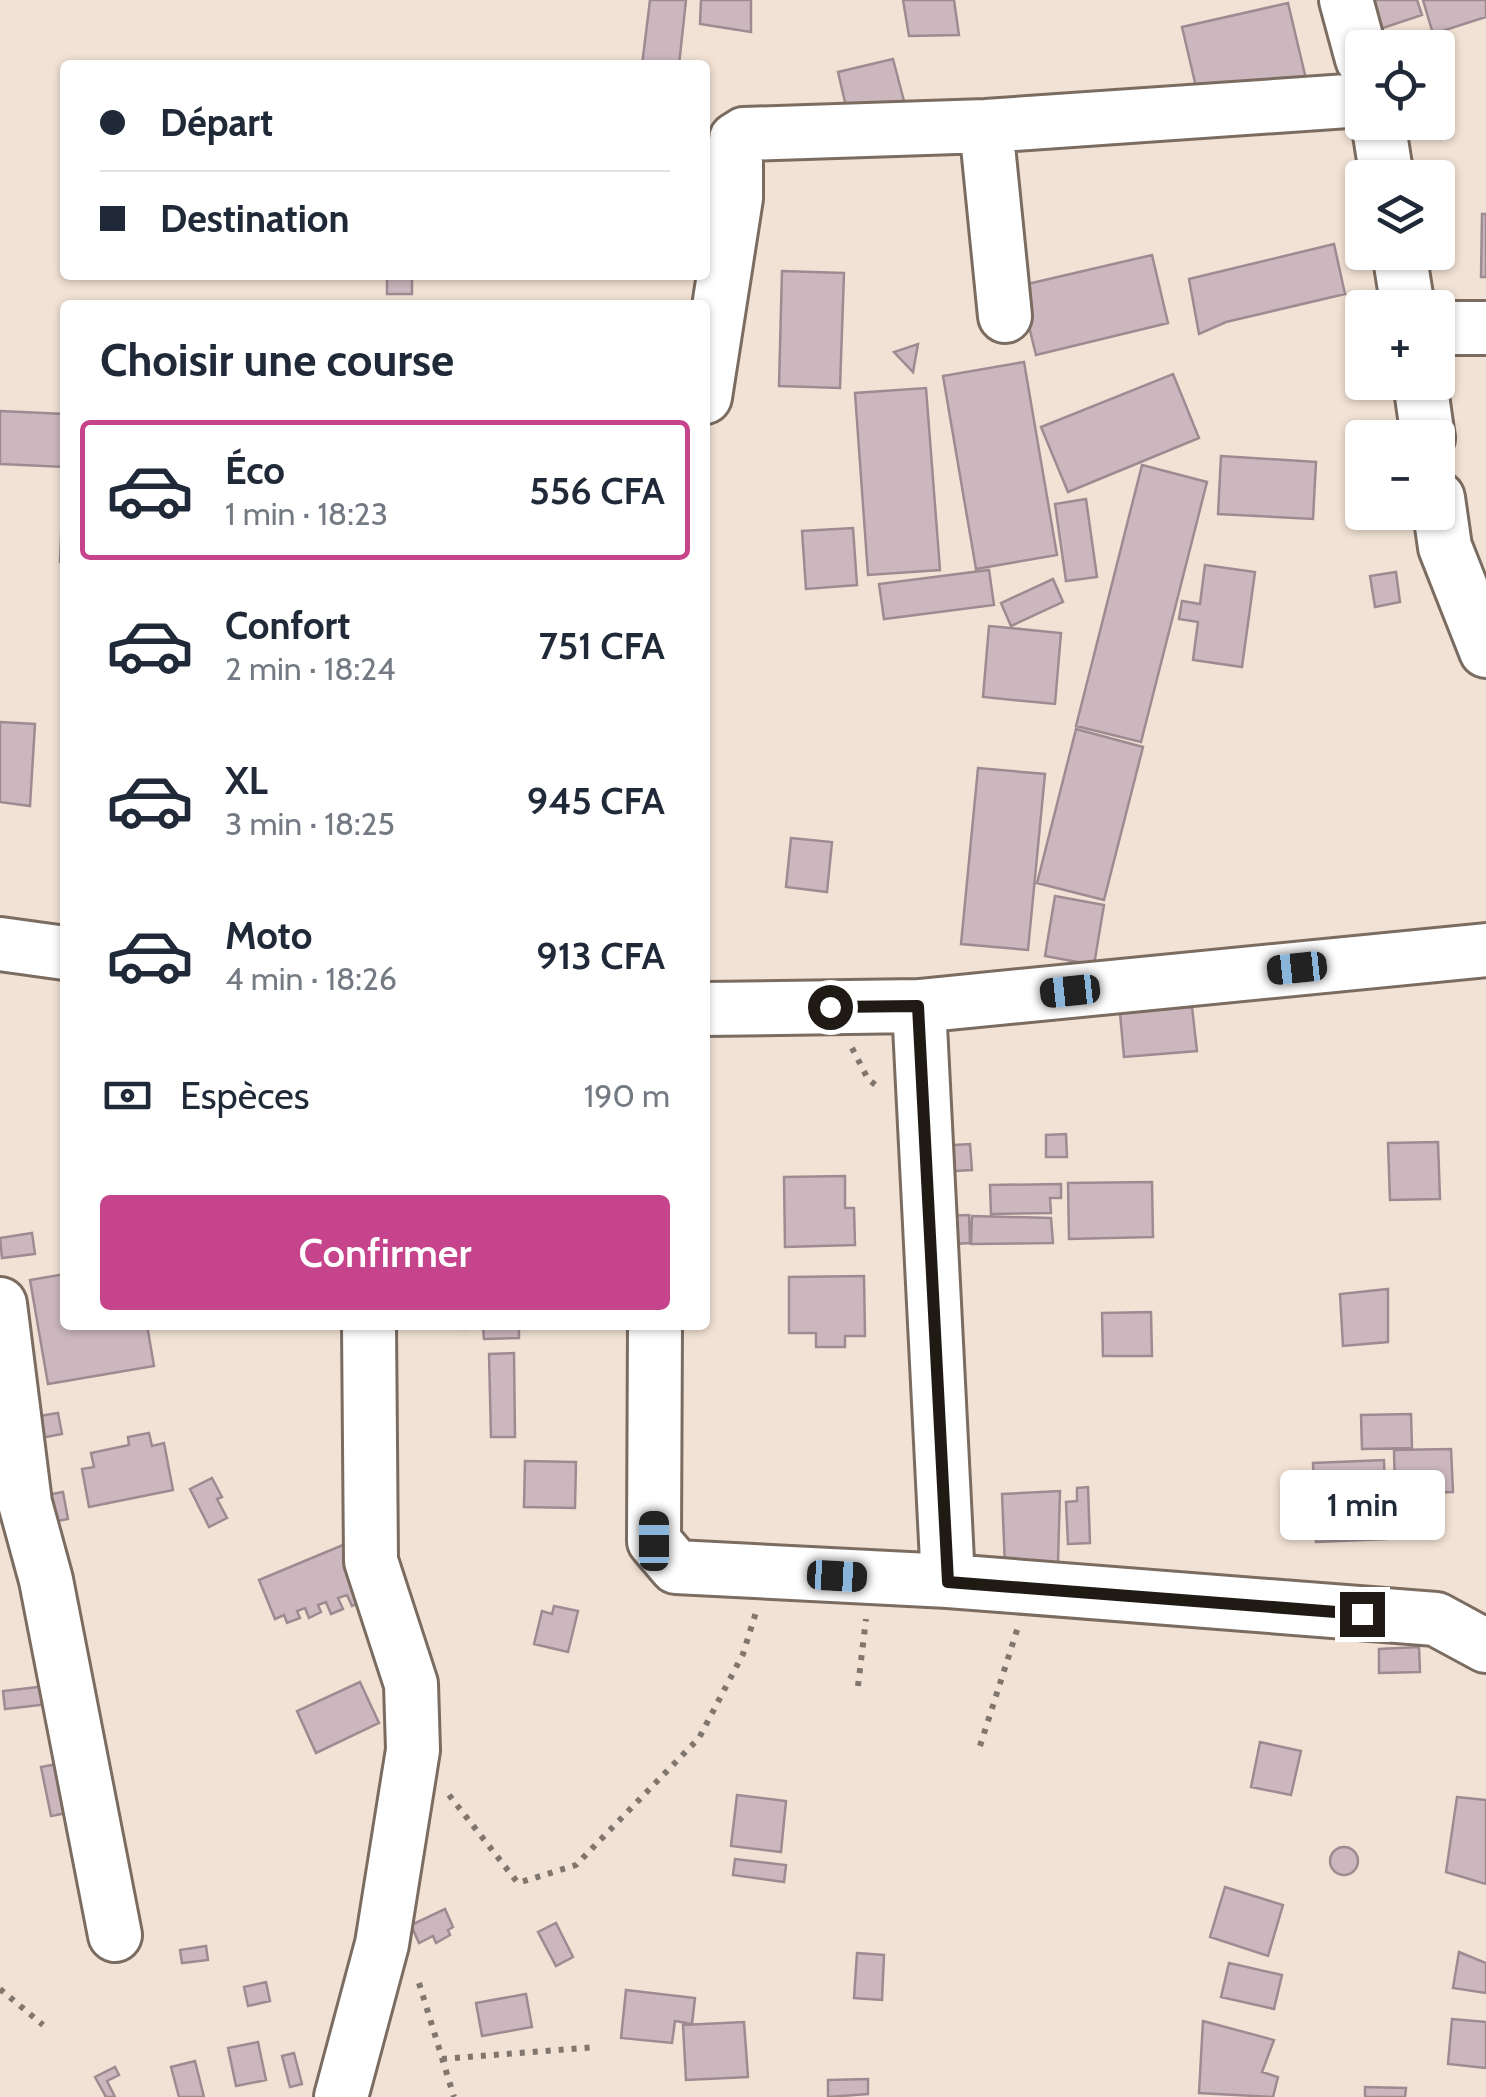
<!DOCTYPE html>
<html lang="fr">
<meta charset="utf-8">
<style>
:root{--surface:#fff;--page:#f6f6f7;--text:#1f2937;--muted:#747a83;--line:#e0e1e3;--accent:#c6448c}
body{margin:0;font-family:Cabin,sans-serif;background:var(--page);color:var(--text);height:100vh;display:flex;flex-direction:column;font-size:38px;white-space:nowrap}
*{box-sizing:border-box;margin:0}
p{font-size:32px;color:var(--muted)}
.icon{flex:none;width:55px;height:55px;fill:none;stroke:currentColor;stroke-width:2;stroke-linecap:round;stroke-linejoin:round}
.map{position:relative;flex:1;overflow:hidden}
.side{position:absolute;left:60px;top:300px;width:650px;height:1030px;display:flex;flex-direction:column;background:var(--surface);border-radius:10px;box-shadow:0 2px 8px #0004}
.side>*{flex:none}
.hud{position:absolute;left:60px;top:60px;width:650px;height:220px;border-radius:10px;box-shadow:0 2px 8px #0004;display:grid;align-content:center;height:220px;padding:0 40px;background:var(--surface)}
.tools{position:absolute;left:1345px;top:30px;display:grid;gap:20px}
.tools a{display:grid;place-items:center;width:110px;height:110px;border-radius:10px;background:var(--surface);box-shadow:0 2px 8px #0004;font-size:50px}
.end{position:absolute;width:45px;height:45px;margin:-22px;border:12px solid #201a15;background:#fff;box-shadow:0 0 0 5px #fff}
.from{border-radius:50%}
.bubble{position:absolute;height:70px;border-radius:10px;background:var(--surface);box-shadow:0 2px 8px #0004;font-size:32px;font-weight:600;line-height:70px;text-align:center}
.car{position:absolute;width:30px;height:60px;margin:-30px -15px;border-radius:12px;box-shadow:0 0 8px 2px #0007;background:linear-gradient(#222 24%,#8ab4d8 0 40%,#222 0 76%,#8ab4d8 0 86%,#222 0)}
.hud b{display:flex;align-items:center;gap:35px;height:95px;font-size:38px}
.hud b+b{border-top:2px solid var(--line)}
.hud i{width:25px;height:25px;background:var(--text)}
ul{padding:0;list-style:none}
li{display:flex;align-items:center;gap:30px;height:140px;margin:0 20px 15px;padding:0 20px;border:5px solid transparent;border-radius:10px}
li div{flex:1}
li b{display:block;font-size:38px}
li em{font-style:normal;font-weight:600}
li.on{border-color:var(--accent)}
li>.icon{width:90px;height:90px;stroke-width:1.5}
h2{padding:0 40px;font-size:45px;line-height:120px}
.pay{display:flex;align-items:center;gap:25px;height:110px;padding:0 40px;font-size:38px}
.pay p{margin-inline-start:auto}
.cta{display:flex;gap:20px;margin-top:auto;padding:20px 40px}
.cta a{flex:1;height:115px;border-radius:10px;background:var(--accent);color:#fff;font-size:40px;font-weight:600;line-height:115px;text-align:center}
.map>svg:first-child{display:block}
.building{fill:#ccb7bf;stroke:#9e8b92;stroke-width:2.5}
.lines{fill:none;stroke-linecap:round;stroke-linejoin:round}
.minor-casing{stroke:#7b6c61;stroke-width:58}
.path{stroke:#81766e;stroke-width:6;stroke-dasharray:5 8;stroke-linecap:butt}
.minor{stroke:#fff;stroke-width:52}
.route{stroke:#201a15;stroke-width:12}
</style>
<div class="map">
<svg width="1486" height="2097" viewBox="0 0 1486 2097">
<rect width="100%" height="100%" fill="#f2e2d5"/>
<path class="building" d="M650,0H686L679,65H642Z
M701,0H751V32L700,24Z
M903,0H954L959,35L909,36Z
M1361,0H1417L1422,15L1371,32Z
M1423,0H1486V17L1433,34Z
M1288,3L1306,79L1200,104L1182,27Z
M893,59L904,101L848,115L838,72Z
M1482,214H1486V277H1481Z
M1334,244L1345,294L1226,322L1199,334L1189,279Z
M1152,255L1168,323L1036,355L1019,286Z
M782,271L844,273L840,388L779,386Z
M387,275H412V294H387Z
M918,344L913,372L894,352Z
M1024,362L1057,555L976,569L943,376Z
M1173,374L1199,438L1068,492L1041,427Z
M926,388L940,570L868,575L855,393Z
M0,411L65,414V467L0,464Z
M1221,456L1316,462L1313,519L1218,514Z
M1142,465L1207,482L1141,742L1076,726Z
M63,488H65V563L60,562Z
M1086,499L1097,577L1066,581L1055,504Z
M853,528L857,585L806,589L802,531Z
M1205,565L1255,572L1242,667L1193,660L1198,622L1179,619L1182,601L1200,604Z
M989,570L994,605L884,619L879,584Z
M1396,572L1400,602L1375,607L1370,576Z
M1053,579L1063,602L1011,626L1001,603Z
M989,626L1061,633L1055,704L983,697Z
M0,722L35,724L30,806L0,802Z
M1076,729L1143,747L1104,900L1037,883Z
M978,768L1045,774L1028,950L961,944Z
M791,838L832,842L827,892L786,887Z
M1055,896L1104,905L1094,965L1045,956Z
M1192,1007L1197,1051L1124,1057L1120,1013Z
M1066,1134L1067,1157H1046V1135Z
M1438,1142L1440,1199L1390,1200L1388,1143Z
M970,1144L972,1170L938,1172L937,1146Z
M845,1176V1208H854L855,1245L785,1247L784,1177Z
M1152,1182L1153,1237L1069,1239L1068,1183Z
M1061,1184V1198H1050L1051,1213L991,1214L990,1185Z
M969,1215L970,1243L939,1245L937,1216Z
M972,1216L1051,1218L1053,1243L971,1244Z
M32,1233L35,1254L2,1258L0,1238Z
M65,1274V1325H147L154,1366L48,1384L30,1280Z
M864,1276L865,1336H845V1347H816V1333H789V1277Z
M1388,1289V1342L1343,1346L1340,1294Z
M1151,1312L1152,1356H1103L1102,1313Z
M463,1325H519V1338L484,1339L483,1328L464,1329Z
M514,1353L515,1437H491L489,1354Z
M58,1413L62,1434L40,1438L27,1418Z
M1411,1414L1412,1448L1362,1449L1361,1415Z
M149,1433L152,1446L164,1443L173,1490L89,1507L82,1469L94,1467L91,1453L129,1445L128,1437Z
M1451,1449L1453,1492L1395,1494L1394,1450Z
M1384,1460L1386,1539L1316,1542L1313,1463Z
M525,1461L576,1462L575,1508L524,1507Z
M212,1478L222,1497L217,1499L227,1518L209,1527L190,1489Z
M1088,1487L1090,1543L1068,1544L1066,1502L1077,1501V1488Z
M1060,1491L1058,1562L1005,1566L1002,1494Z
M63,1492L68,1519L41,1524L36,1497Z
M343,1545L361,1587L360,1602L352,1606L347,1595L338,1598L343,1609L331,1614L326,1602L318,1605L321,1612L309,1618L305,1608L297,1611L300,1618L287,1623L284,1615L275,1619L259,1580Z
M554,1606L578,1611L568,1652L534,1644L542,1611L552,1614Z
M1419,1647L1420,1672L1379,1673V1649Z
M360,1682L379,1723L316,1753L297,1711Z
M47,1686L49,1704L5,1709L3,1691Z
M1260,1742L1301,1751L1291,1795L1251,1787Z
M62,1763L72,1812L51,1816L41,1767Z
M737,1795L786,1801L781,1852L731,1846Z
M1457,1797L1486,1800V1884L1446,1872Z
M1330 1861a14 14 0 1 1 28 0a14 14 0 1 1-28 0Z
M735,1859L786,1865L784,1882L733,1875Z
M1225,1887L1283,1905L1268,1956L1210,1937Z
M445,1909L453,1927L448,1930L450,1935L436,1943L433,1936L419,1943L411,1925Z
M556,1923L573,1957L556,1966L538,1932Z
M206,1946L208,1960L182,1963L180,1950Z
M1459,1952L1486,1963V1993L1453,1988Z
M857,1953L884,1955L882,2000L854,1998Z
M1229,1963L1282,1975L1274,2009L1221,1997Z
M266,1982L270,2001L248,2006L244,1987Z
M626,1990L695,1998L692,2024L675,2021L672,2043L621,2038Z
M526,1994L532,2027L482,2036L476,2003Z
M1452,2019L1486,2022V2068L1448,2064Z
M1203,2021L1274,2040L1262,2072L1278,2077L1273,2097L1199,2093Z
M744,2022L748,2077L686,2080L683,2025Z
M258,2042L266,2080L236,2086L228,2048Z
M294,2053L302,2084L290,2087L282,2056Z
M195,2061L204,2097H179L171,2067Z
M115,2067L119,2075L107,2081L115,2097H106L95,2077Z
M868,2079V2094L828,2097V2080Z
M1365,2087L1406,2088L1405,2097H1365Z"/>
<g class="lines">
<g class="minor-casing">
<path id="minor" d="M1346,0L1362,59
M1378,122L1387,178
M986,126L1005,316
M1399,252L1408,308
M1438,328H1486
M1420,382L1428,438
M705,397L736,198V139L744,134L986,126L1362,100
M1438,498L1445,547L1486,651
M0,944L65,953
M919,1006L948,1581
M705,1009L919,1006L1486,950
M0,1304L25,1503L46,1580L115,1935
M655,1325L654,1541L676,1567L948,1581L1436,1619L1486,1646
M341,2097L382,1944L413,1750L411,1684L371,1561L369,1325"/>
</g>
<path class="path" d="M852,1048L868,1079L878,1087
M858,1686L866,1619
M980,1746L1018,1627
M449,1795L518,1883L576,1865L699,1738L743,1654L756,1612
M419,1983L454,2097
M0,1989L43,2025
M442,2059L596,2047"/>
<use href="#minor" class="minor"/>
</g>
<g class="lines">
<path class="route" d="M830,1007L918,1006L948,1582L1362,1614"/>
</g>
</svg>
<div class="tools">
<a><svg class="icon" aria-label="locate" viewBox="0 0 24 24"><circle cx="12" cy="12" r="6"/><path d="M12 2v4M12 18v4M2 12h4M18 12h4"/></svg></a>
<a><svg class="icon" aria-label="layers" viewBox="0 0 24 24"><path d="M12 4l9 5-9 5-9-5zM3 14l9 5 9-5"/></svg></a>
<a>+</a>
<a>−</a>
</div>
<i class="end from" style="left:830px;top:1007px"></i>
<i class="end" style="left:1362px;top:1614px"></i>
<div class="bubble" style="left:1280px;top:1470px;width:165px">1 min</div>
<i class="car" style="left:1297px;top:968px;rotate:264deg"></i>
<i class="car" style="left:1070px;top:991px;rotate:264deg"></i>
<i class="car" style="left:654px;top:1541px;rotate:0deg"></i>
<i class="car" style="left:837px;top:1576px;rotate:93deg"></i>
<div class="hud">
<b><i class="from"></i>Départ</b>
<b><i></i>Destination</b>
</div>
<section class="side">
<h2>Choisir une course</h2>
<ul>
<li class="on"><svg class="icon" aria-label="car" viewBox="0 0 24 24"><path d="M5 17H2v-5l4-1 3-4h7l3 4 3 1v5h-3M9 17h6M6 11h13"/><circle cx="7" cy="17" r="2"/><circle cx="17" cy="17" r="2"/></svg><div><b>Éco</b><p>1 min · 18:23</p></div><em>556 CFA</em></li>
<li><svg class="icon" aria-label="car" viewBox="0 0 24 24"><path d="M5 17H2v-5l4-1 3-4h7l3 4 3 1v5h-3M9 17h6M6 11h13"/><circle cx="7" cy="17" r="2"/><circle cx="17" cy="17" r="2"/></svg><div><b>Confort</b><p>2 min · 18:24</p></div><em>751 CFA</em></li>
<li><svg class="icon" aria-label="car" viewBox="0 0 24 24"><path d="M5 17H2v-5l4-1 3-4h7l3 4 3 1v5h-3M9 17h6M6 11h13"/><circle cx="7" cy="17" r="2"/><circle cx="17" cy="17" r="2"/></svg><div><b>XL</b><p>3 min · 18:25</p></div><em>945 CFA</em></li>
<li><svg class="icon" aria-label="car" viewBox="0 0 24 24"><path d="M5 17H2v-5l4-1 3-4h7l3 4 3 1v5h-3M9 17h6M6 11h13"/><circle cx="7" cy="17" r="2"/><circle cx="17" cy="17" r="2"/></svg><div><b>Moto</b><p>4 min · 18:26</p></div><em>913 CFA</em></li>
</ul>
<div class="pay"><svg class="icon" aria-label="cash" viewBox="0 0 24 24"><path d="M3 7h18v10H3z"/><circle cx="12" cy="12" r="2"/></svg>Espèces<p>190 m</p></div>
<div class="cta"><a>Confirmer</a></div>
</section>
</div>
